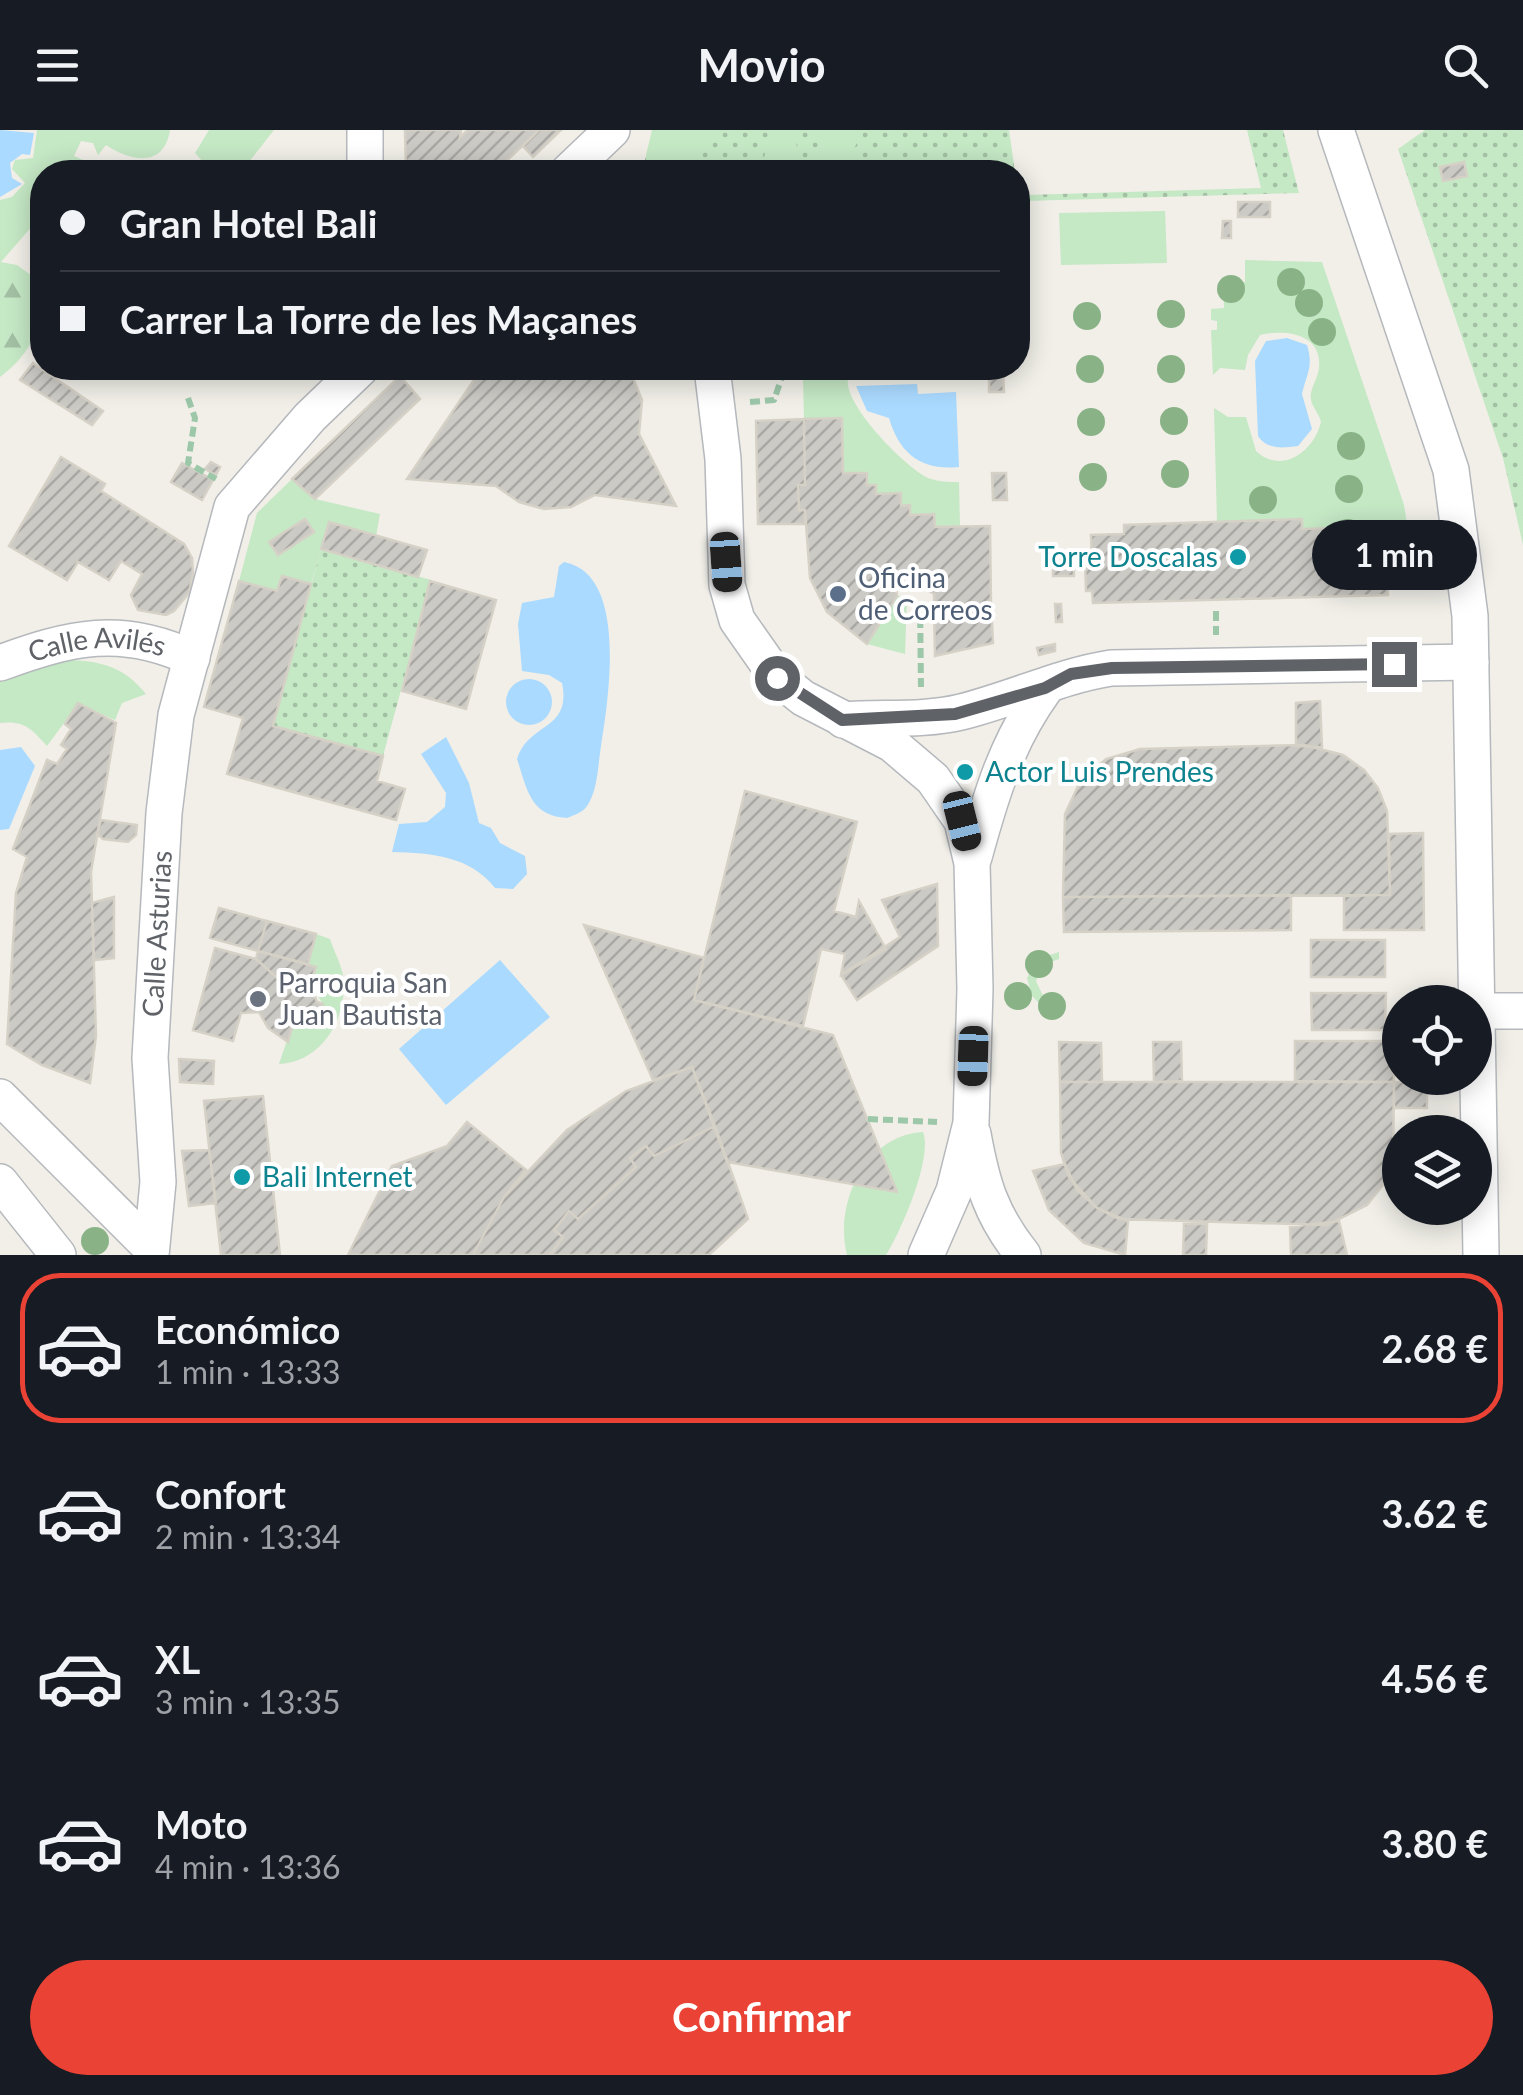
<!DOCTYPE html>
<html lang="es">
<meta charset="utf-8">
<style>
:root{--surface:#171b24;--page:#20242c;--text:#f1f3f6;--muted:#9ea1a6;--line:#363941;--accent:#ea4335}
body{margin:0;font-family:Lato,sans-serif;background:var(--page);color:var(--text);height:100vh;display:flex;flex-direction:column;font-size:38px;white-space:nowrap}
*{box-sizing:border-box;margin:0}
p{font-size:32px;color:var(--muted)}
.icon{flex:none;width:55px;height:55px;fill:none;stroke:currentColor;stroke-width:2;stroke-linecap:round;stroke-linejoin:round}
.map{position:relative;height:1125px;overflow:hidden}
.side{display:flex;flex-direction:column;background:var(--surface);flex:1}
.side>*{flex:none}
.guide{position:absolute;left:30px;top:30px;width:1000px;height:220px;border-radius:40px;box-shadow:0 5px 25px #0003;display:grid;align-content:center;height:220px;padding:0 30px;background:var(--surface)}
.controls{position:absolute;left:1382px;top:855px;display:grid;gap:20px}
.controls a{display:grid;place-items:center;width:110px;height:110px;border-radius:50%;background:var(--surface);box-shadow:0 5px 25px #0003;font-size:50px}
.end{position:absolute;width:45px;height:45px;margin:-22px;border:12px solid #5f6368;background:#fff;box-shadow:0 0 0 5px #fff}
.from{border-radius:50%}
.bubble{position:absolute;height:70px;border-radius:35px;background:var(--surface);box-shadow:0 5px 25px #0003;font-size:32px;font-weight:700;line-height:70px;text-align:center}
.car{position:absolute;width:30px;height:60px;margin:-30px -15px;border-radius:12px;box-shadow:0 0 8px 2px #0007;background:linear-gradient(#222 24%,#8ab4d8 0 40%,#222 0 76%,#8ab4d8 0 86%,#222 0)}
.guide b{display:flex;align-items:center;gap:35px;height:95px;font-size:38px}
.guide b+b{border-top:2px solid var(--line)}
.guide i{width:25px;height:25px;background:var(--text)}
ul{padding:18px 0 0;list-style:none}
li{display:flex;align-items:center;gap:30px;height:150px;margin:0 20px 15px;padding:0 10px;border:5px solid transparent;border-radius:40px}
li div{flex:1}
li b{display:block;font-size:38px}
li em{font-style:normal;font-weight:700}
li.selected{border-color:var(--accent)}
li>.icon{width:90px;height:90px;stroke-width:1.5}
.primary-button{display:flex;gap:20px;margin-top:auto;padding:20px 30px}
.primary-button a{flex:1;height:115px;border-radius:60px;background:var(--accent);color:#fff;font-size:40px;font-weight:700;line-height:115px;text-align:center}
header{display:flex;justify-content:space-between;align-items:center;height:130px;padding:0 30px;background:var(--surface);font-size:45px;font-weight:700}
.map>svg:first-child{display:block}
.grass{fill:url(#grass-dots)}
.forest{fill:url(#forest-firs)}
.garden{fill:#c5e8c5}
.water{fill:#aadaff}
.building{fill:url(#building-hatch);stroke:#d6d1c6;stroke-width:2.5}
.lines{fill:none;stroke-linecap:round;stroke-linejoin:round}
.street-casing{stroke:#b5b8bc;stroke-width:38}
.path{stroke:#9cc7a9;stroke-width:6;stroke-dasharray:10 5;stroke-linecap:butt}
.street{stroke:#fff;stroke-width:35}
.tree{fill:#89b387}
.route{stroke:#5f6368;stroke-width:12}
.culture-dot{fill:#0f9aa8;stroke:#fff;stroke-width:4}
.service-dot{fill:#5c6f8a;stroke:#fff;stroke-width:4}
.worship-dot{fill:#6b7280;stroke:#fff;stroke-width:4}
.labels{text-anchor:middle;stroke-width:8;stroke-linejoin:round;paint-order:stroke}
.culture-label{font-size:28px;fill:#0d838f;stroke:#fff;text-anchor:start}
.service-label{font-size:28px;fill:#4e5e75;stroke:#fff;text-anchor:start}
.street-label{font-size:28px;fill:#5f6368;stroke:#fff}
.worship-label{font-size:28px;fill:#5b616d;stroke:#fff;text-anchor:start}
</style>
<header><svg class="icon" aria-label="menu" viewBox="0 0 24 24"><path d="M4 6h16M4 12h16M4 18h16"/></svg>Movio<svg class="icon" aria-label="search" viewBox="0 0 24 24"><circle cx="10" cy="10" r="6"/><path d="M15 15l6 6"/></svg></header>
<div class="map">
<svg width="1523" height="1125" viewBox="0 0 1523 1125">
<defs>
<pattern id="grass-dots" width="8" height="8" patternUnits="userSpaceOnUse" patternTransform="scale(2.5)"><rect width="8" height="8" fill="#c5e8c5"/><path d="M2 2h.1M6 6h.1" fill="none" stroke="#a3c0a4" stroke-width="1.8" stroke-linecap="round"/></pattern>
<pattern id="forest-firs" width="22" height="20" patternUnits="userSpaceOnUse" patternTransform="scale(2.5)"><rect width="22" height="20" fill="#c5e8c5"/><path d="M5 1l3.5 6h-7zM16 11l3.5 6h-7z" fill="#a3c0a4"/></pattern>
<pattern id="building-hatch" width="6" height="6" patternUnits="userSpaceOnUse" patternTransform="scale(2.5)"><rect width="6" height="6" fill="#cccac5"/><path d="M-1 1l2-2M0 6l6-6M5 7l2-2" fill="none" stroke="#a9a8a4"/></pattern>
</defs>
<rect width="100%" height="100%" fill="#f1efe8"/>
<path class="grass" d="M663,0H1009L1015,42H656Z
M1247,0H1283L1299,63L1025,71L1026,65L1261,58Z
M1425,0H1523V415L1503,328L1398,19Z
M321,419L431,450L383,626L273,596Z"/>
<path class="forest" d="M652,0H718L684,42H642Z
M0,132L17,135L38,150C43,194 36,220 0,247Z"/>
<path class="garden" d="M37,0H170C164,39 130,31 106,15L98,25L93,13L81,11L74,26L90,33L82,42L72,36L66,42H42V85L0,133V70L12,67L25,53L12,39L15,30L33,28Z
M209,0H274L241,42H212L195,23Z
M663,0H711L698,13L699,35L694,42H656L652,12Z
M770,0H797L796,42H761Z
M821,0H854L857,13L842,42H817Z
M1165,81L1167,133L1061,135L1059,83Z
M1245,130L1322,132L1404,375L1411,418L1336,421L1302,399V389L1217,392L1214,278L1228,287H1246L1256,321C1281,345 1314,322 1321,292C1319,284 1313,278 1311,270C1309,259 1318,249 1319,238C1323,203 1284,199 1260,205L1248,225L1245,240L1220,238L1213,245L1211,200H1217V191L1211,190V179L1224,178L1223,152H1245Z
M848,249C843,274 905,337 928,348C938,352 949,352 959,352L960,396L935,397L934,384L910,385V376H901V363L876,364L875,355H867L866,343H843L804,289L803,250Z
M292,349L315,369L380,384L376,406L329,392L311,454L282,446L277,461L239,451L257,383Z
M897,466H907L905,524L867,514Z
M59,530C96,530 122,534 146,564L122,573L115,590L78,574L47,616C32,599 24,590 0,593V552Z
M316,804L330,809C335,825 344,838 344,855C344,893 320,932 279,934L295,887L323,874L310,854L315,837L308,834Z
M1059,822V829L1043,835L1036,851L1043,866L1060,871L1059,879L1040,874L1032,866L1027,848L1037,829Z
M923,1002C933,1028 901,1101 886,1125H847C834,1074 865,1005 923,1002Z"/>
<path class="water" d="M0,0L34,3L30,25L22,24L10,33L12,48L22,54L0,67Z
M1287,208L1307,215C1314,237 1306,245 1302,264L1312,299L1298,316C1283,318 1267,320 1258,306L1255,231L1266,211Z
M917,254L918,264L956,262L959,337C921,341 899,323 889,288L867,281L856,256Z
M564,432C629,444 608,571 601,616C598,634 598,660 587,676C582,683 574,685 567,688C530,686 527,659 517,629C528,592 572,601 562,553L549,545L522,541L518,494L522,473L554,467L559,436Z
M506 572a23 23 0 1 1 46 0a23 23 0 1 1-46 0Z
M446,607L469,653L479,693L491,698L500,713L525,726L527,744L513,759L495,758C470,726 432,723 392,722L399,694L427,692L445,677L446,663L421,624Z
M21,617L35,636L9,699L0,700V620Z
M500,830L550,887L446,975L399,919Z"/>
<path class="building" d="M405,0H461L460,7L468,0H539L495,42H406Z
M539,0H561L533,27L523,16Z
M1464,32L1467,46L1443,51L1440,37Z
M1238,72H1270V87H1238Z
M1223,91H1231V108H1222Z
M33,233L103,281L92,295L20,250Z
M128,238H164L157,247L141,238L138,244Z
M482,238H629L642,270L639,304L676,376L595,365L571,377L544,379L519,372L496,356L407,349Z
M989,238H1003L1004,262H989Z
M400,246L420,269L315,369L292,349Z
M842,288L843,343H867V355H876V364L901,363V376L910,375V385L934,384L935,397L990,396L991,475L934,476V464L901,444L895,453L897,466L867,514L827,482L810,448L805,380H799L798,355H805L804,289Z
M804,289L805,355H798L799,380H805V394H758L756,291Z
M61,327L105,354L101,361L184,414L192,428L193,444L189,463L174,481L166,485L138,480L131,465L142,444L121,431L109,450L78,432L67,450L9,416Z
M211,332L220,337L216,345L205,339Z
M182,333L213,350L202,370L171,352Z
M992,343H1006L1007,370H993Z
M305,389L314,402L278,425L269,412Z
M1302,389V399L1335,398L1336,421L1385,420L1388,465L1093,473L1092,461H1086L1085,433H1092L1091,405L1124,404V395Z
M329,392L427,420L418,447L321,419Z
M1074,421V446H1053V422Z
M282,446L311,454L273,596L383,626L377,651L405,659L396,690L227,644L243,588L204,577L239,451L277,461Z
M430,451L496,470L466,579L402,561Z
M1055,474H1061L1062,492H1056Z
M991,475L993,513L935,526L934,476Z
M1055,514V521L1039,525L1037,518Z
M1320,571L1322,617L1296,616V573Z
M78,573L116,593L91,742L96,906L90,953L42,935L7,914L16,763L27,727L13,719L47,630L57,634L67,619L61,615L71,599L65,594Z
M1304,615L1343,625L1364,640L1378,658L1387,681L1390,765L1063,767L1065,684L1080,652L1106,629L1140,619Z
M745,661L857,692L834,781L856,787L859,771L886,819L841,845L845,824L821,819L803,896L694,870Z
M101,690L137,695L136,705L128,712L103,709L97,704Z
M1423,703L1424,800H1344V766L1390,765L1389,704Z
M937,754L938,816L857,870L841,845L900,807L882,770Z
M1291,765V800L1064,802L1063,767Z
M114,767V828L94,830L92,773Z
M219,778L267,791L258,821L210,808Z
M267,791L316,804L308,834L258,821Z
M584,795L704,828L694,870L833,905L897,1062L727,1032L692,937L653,950Z
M1311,810H1385V847H1311Z
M215,818L256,829L285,855L301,850L310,854L317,872L323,874L318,885L295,887L288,912L268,898L259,882L241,883L233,911L193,900Z
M258,821L316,837L310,854L301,850L285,855L256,829Z
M1311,863H1386L1385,900H1312Z
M1295,911H1394V952L1295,951Z
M1059,912L1101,913L1102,952H1060Z
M1153,912H1181L1182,951L1154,952Z
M179,929L214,931L213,954L180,952Z
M692,937L715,996L654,1026L646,1016L630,1028L636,1037L578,1089L569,1081L554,1100L563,1107L550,1125H473L504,1067L567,1000L626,961Z
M1060,952H1394L1393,1026L1383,1055L1367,1075L1327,1095L1119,1089L1097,1078L1069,1047L1061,1023Z
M1394,952H1427V978H1394Z
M263,966L280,1125H221L204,971Z
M467,992L526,1040L504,1067L473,1125H348L392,1036L447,1016Z
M715,996L748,1089L709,1125H550L563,1107L554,1100L569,1081L578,1089L636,1037L630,1028L646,1016L654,1026Z
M209,1020L216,1073L189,1076L182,1021Z
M1065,1034L1077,1060L1097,1078L1128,1091L1125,1125L1084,1113L1049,1080L1033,1041Z
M1339,1091L1347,1125H1291L1290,1097Z
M1184,1094H1207L1206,1125H1183Z"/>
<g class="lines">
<g class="street-casing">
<g id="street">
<path d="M1336,0L1451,340L1470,486L1481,1125"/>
<path d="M365,42V0"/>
<path d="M568,42L612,0"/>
<path d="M712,238L723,329L727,455L737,490L777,547L803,568L892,614L933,649L962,691L972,733L975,859L971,993L954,1061L926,1125"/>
<path id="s1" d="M0,533C71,507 121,495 192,528"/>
<path d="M843,590C881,587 924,591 961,582C1013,569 1060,546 1111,538L1471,532"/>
<path d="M974,727C991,665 1007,611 1045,559"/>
<path d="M1476,881H1523"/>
<path d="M0,967L151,1118"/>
<path d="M973,1004C982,1054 991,1085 1023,1125"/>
<path d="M0,1052L58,1125"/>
<path id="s2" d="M151,1125L158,1052L150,928L164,683L176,585L232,377L310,287L361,238"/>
</g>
</g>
<path class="path" d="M188,268L195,288L188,333L216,349
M750,272L774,270L785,238
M920,473L921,557
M1216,481V505
M868,989L937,992"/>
<use href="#street" class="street"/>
</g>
<g class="tree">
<circle cx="1291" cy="152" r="14"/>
<circle cx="1231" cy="159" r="14"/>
<circle cx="1309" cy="173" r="14"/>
<circle cx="1171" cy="184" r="14"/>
<circle cx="1087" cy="186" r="14"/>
<circle cx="1322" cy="202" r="14"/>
<circle cx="1090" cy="239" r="14"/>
<circle cx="1171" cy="239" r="14"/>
<circle cx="1174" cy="291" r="14"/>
<circle cx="1091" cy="292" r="14"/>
<circle cx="1351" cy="316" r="14"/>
<circle cx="1175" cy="344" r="14"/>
<circle cx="1093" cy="347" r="14"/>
<circle cx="1349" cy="359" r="14"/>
<circle cx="1263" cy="370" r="14"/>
<circle cx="1348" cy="403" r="14"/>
<circle cx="1039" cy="834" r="14"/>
<circle cx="1018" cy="866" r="14"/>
<circle cx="1052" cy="876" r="14"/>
<circle cx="95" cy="1111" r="14"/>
</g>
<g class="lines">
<path class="route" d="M777,548L842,590L955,584L1045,558L1071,544L1112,538L1394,534"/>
</g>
<g class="culture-dot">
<circle cx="1238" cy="427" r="10"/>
<circle cx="965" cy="642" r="10"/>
<circle cx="242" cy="1047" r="10"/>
</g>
<circle class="service-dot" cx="838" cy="464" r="10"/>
<circle class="worship-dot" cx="258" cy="869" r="10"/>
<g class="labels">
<g class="culture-label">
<text x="1218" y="437" text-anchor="end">Torre Doscalas</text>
<text x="985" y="652">Actor Luis Prendes</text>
<text x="262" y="1057">Bali Internet</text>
</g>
<g class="service-label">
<text x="858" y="458">Oficina<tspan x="858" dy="32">de Correos</tspan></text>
</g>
<g class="street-label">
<text dy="10" stroke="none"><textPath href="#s1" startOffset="100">Calle Avilés</textPath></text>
<text dy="10" stroke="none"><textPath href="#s2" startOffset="322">Calle Asturias</textPath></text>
</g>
<g class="worship-label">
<text x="278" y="863">Parroquia San<tspan x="278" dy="32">Juan Bautista</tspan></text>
</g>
</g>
</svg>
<div class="controls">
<a><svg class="icon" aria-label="locate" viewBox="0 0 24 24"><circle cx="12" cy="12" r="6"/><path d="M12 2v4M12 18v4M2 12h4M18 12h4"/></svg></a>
<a><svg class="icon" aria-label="layers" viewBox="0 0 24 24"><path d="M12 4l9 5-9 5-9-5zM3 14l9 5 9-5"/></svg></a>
</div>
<i class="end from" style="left:777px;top:548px"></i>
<i class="end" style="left:1394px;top:534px"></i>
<div class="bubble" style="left:1312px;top:390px;width:165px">1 min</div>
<i class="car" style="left:726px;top:432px;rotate:176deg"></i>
<i class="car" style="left:962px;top:691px;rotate:166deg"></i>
<i class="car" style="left:973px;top:926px;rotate:182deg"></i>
<div class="guide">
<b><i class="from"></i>Gran Hotel Bali</b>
<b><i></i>Carrer La Torre de les Maçanes</b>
</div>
</div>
<section class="side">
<ul>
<li class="selected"><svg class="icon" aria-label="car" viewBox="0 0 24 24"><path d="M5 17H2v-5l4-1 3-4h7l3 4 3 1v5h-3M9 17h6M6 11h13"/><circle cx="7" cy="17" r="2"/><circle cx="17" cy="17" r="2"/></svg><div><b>Económico</b><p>1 min · 13:33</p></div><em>2.68 €</em></li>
<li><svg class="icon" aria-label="car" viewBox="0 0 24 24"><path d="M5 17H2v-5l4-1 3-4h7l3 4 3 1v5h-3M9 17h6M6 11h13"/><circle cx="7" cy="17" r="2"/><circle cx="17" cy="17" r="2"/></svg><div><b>Confort</b><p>2 min · 13:34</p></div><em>3.62 €</em></li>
<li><svg class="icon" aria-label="car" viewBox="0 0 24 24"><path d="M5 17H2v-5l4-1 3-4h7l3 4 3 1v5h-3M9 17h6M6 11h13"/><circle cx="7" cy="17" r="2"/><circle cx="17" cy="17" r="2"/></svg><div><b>XL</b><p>3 min · 13:35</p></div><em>4.56 €</em></li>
<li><svg class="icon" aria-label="car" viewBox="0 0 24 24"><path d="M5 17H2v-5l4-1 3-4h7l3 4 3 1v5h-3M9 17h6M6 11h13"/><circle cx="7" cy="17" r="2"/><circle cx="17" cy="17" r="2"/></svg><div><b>Moto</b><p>4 min · 13:36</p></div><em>3.80 €</em></li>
</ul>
<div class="primary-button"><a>Confirmar</a></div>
</section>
